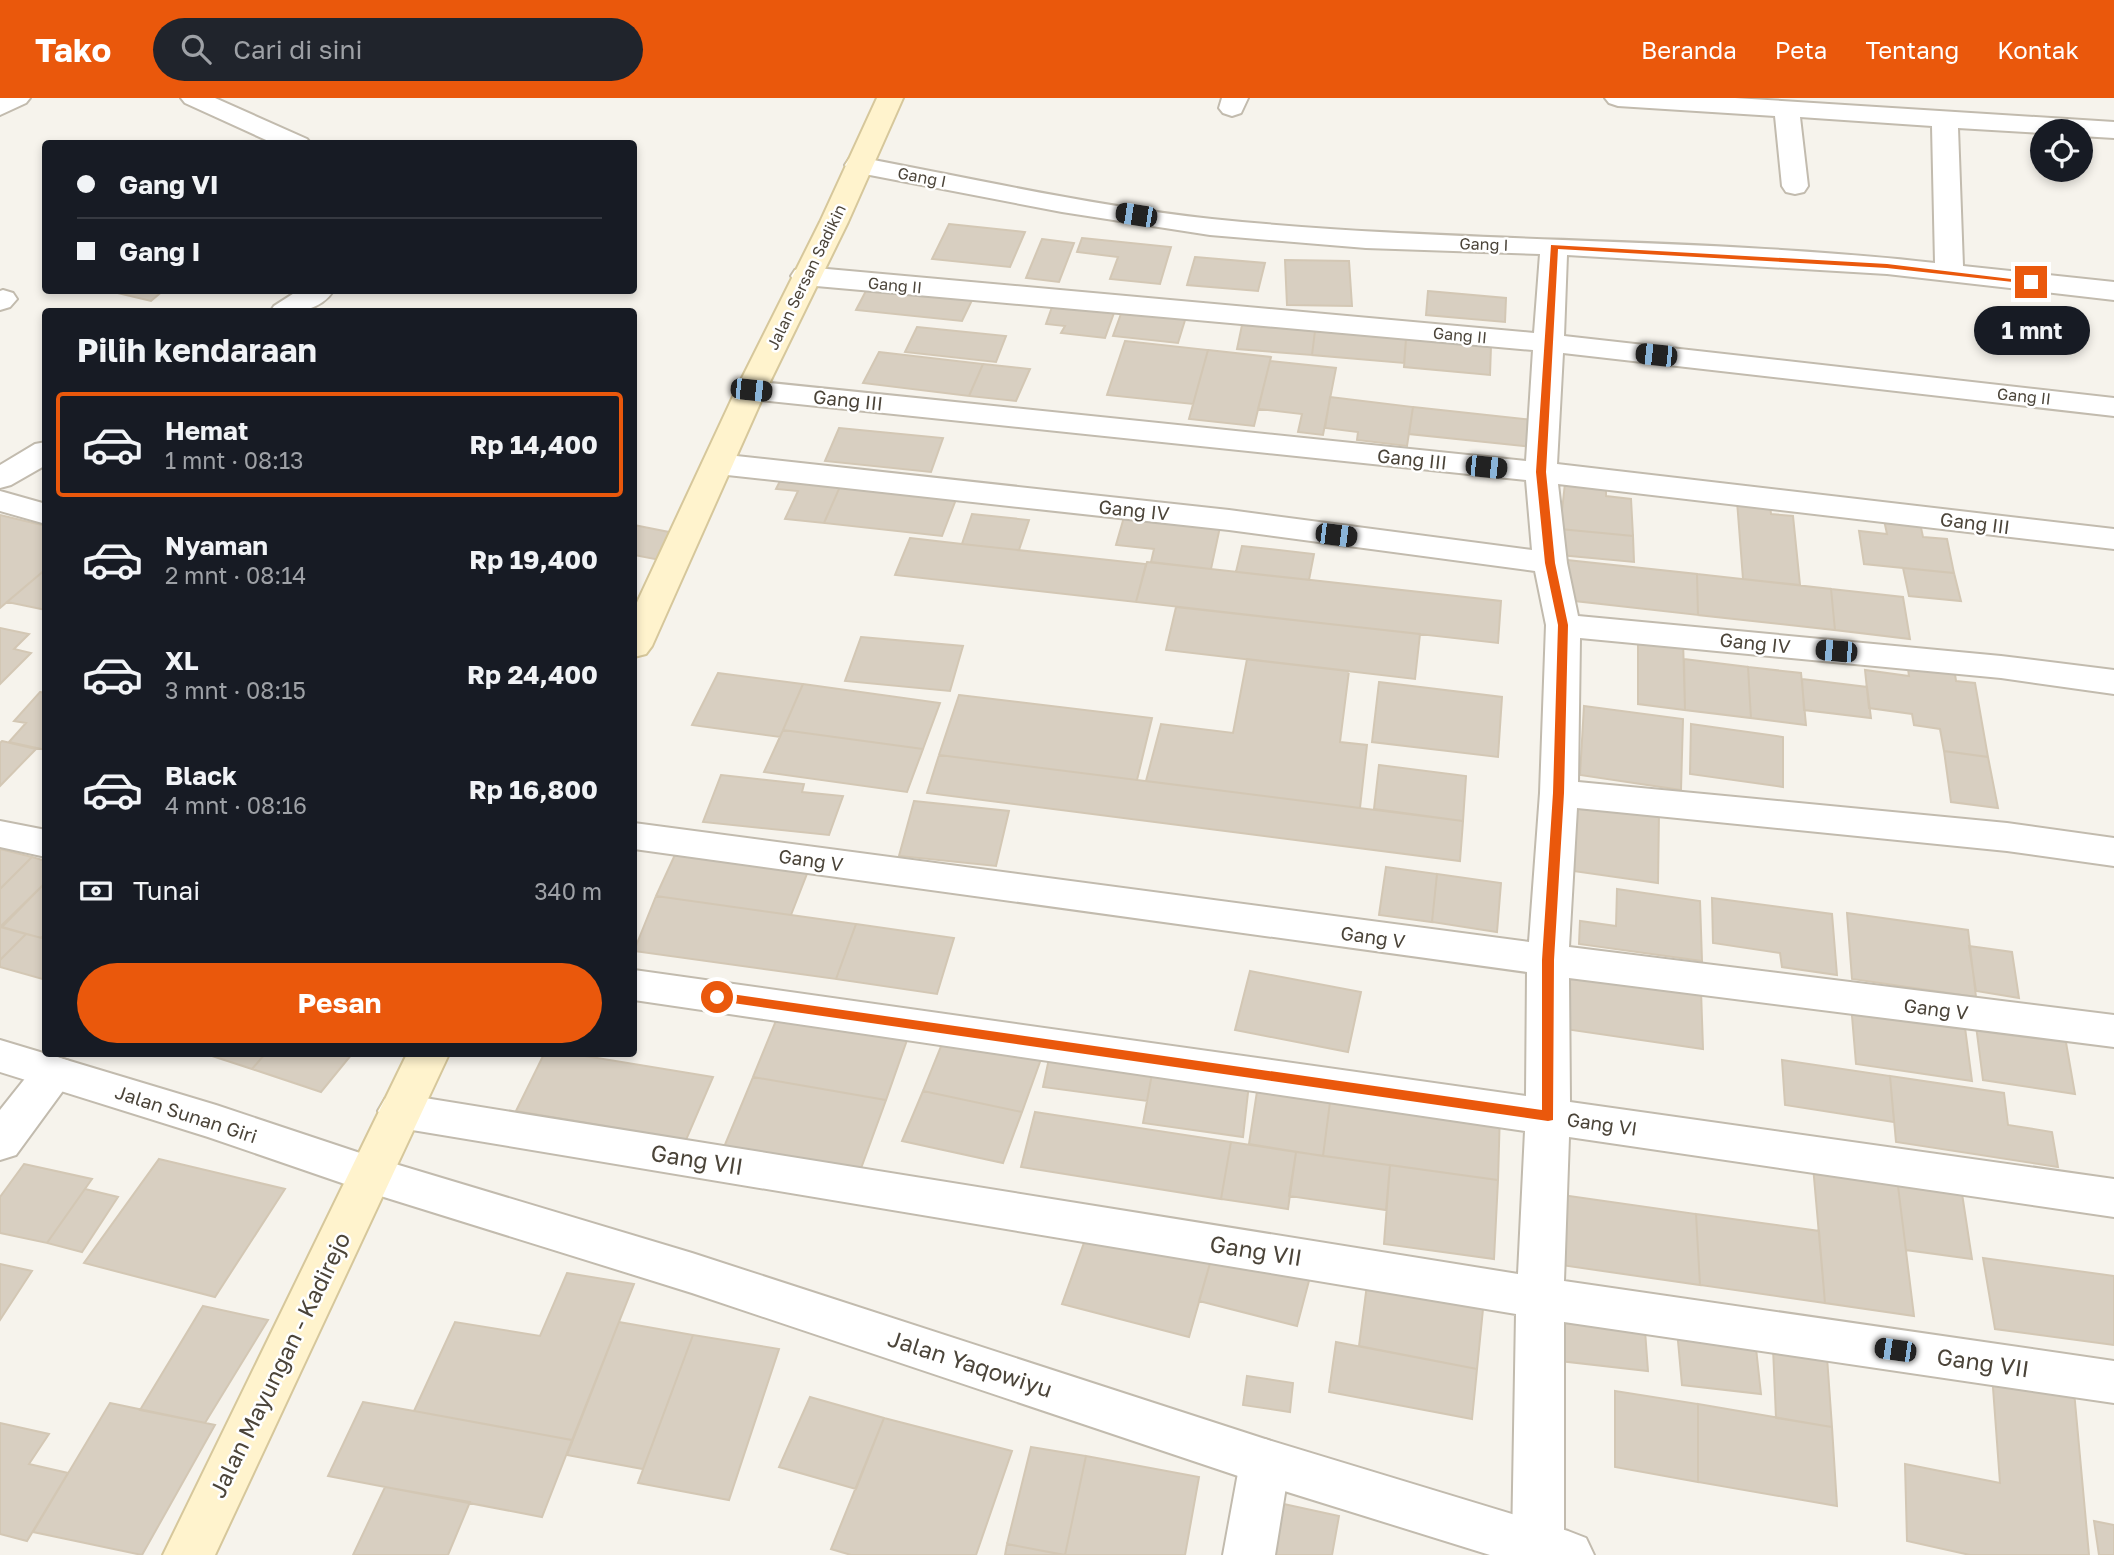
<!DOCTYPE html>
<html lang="id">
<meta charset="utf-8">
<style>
:root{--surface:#171b24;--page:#20242c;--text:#f1f3f6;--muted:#9ea1a6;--line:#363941;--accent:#ea580c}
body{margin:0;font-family:"Golos Text",sans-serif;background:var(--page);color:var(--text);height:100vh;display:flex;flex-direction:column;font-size:26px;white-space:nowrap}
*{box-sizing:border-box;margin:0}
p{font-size:23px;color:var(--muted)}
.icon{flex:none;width:38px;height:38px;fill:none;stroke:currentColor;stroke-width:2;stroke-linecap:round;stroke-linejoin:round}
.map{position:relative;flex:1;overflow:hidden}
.side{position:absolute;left:42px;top:210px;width:595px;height:749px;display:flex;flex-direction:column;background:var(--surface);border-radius:7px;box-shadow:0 4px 10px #0003}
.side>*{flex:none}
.banner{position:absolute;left:42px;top:42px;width:595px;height:154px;border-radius:7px;box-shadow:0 4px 10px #0003;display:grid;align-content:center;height:154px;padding:0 35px;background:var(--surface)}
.buttons{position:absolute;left:2030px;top:21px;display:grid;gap:14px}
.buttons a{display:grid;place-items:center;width:63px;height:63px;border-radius:50%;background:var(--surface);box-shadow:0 4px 10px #0003;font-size:35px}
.end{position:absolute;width:32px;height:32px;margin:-16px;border:9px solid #ea580c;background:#fff;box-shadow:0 0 0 4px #fff}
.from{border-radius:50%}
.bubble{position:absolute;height:49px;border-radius:24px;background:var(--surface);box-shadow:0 4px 10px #0003;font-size:23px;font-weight:700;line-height:49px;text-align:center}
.car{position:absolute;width:21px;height:42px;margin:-21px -10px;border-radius:9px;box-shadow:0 0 5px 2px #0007;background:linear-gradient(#222 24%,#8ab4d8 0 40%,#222 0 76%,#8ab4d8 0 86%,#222 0)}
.banner b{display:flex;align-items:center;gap:24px;height:66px;font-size:26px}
.banner b+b{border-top:2px solid var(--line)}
.banner i{width:18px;height:18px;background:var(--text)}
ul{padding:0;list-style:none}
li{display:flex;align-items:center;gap:21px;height:105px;margin:0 14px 10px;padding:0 21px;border:4px solid transparent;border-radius:7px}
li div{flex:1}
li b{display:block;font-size:26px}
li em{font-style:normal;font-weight:700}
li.selected{border-color:var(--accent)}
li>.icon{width:63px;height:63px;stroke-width:1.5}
h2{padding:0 35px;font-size:32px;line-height:84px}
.pay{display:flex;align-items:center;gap:18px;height:77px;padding:0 35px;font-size:26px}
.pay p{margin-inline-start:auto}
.action{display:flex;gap:14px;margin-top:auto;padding:14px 35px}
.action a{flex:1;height:80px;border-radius:42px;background:var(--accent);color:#fff;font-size:28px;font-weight:700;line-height:80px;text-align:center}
header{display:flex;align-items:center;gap:42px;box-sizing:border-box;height:98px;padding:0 35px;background:var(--accent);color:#fff}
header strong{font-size:33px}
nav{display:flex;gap:38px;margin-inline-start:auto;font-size:24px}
.search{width:490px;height:63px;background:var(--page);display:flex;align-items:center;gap:18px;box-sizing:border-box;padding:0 24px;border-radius:38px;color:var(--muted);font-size:26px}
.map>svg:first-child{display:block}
.building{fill:#d8cfc1;stroke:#d3c7b4;stroke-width:2}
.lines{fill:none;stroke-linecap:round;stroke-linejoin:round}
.minor-casing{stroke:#c2bbae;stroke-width:4}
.tertiary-casing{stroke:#c2bbae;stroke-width:4}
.secondary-casing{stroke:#d6c79b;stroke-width:4}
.minor{fill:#fff;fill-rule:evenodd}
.tertiary{fill:#fff;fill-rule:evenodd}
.secondary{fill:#fff3cd;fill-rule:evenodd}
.route{fill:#ea580c}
.labels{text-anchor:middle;stroke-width:5;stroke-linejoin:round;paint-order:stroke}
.far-street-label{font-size:16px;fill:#4b4439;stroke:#fff}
.street-label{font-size:19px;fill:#4b4439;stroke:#fff}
.near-street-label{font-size:23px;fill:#4b4439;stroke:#fff}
</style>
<header>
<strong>Tako</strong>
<div class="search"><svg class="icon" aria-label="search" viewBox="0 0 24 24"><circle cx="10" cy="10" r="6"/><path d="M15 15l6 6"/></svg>Cari di sini</div>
<nav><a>Beranda</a><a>Peta</a><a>Tentang</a><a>Kontak</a></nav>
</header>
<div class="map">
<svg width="2114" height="1457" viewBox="0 0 2114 1457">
<rect width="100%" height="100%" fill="#f6f3ec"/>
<path class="building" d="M949,126L1025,134L1010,169L932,161Z
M1082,140L1171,149L1160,186L1110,181L1118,159L1077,154Z
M1042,141L1074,145L1059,184L1026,180Z
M1195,159L1265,165L1258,193L1187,187Z
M1285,162L1349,163L1352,208L1287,207Z
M869,187L974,198L962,223L856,212Z
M105,192H164L151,203Z
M1428,193L1506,200L1505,224L1426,217Z
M1072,207L1115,212L1105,240L1061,235L1065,228L1046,226L1052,209L1071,211Z
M1122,213L1186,219L1178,245L1113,238Z
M1242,227L1315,233L1312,257L1237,251Z
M917,229L1006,238L996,264L905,254Z
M1315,233L1406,241L1404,265L1312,257Z
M1406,241L1491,248L1490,277L1404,269Z
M1125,243L1208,252L1193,306L1107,297Z
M1208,252L1271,259L1254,328L1189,321Z
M879,254L983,266L969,298L863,285Z
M1270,263L1336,270L1323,337L1298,334L1302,316L1258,311Z
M983,266L1030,271L1016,303L969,298Z
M1330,299L1413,309L1407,348L1357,342L1358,334L1325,330Z
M1413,309L1534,322L1532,349L1409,336Z
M839,330L943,340L931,374L825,363Z
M783,377L842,384L824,425L785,421L798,393L776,391Z
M842,384L958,396L942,438L824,425Z
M1565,385L1606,390V398L1631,401L1633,438L1560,431Z
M1737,403L1770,406L1771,416L1793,418L1800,487L1743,481Z
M972,416L1029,422L1019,452L962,446Z
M0,417L46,428V471L0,510Z
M1124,419L1220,429L1211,471L1151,464L1154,451L1116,447Z
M1884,422L1920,425L1923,439L1947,441L1954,475L1864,466L1859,433L1887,436Z
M634,427L684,437L665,463L634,457Z
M1560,431L1633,438L1634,464L1560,457Z
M910,440L962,446L1146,466L1136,504L895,477Z
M1242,448L1314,456L1309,482L1236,474Z
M1567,462L1697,476L1698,517L1566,502Z
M1147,464L1501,503L1498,545L1136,504Z
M1903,470L1954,475L1961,503L1909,498Z
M46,471V512L7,504Z
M1697,476L1831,491L1835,532L1698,517Z
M1831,491L1903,499L1910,541L1835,532Z
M1176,509L1420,536L1415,581L1166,552Z
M0,530L29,536L14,551L31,555L0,586Z
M1638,536L1683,542L1685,612L1638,606Z
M861,539L963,548L950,593L845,583Z
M1247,561L1349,573L1340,644L1367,647L1360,710L1146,683L1161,626L1233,635Z
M1684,561L1748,569L1751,620L1685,612Z
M1748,569L1801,575L1806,627L1751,620Z
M1908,571L1955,576L1956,583L1975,585L1988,659L1944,653L1940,631L1914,627L1912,616L1869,610L1865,572L1909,578Z
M718,575L803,586L780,639L692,627Z
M1802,581L1867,589L1871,620L1804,612Z
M1379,584L1502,599L1498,659L1372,644Z
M803,586L940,605L923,651L783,632Z
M40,594L46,595V652L9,644L26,625L14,623Z
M959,597L1152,620L1137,682L939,657Z
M1584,608L1683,621L1681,692L1580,677Z
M1691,626L1783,639V689L1690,676Z
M783,632L923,651L907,694L764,674Z
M2,643L36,651L0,688V645Z
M1944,653L1988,659L1998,710L1951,704Z
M939,657L1463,723L1460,763L927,695Z
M1379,667L1466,678L1463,723L1374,711Z
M721,677L804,686L802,694L843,698L829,737L703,724Z
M914,703L1009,713L996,768L899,758Z
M1569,703L1659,714L1658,785L1566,772Z
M678,750L810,768L791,817L656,798Z
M0,751L32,759L0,791Z
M32,759L46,763V784L0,829V791Z
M1386,769L1437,776L1432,824L1379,817Z
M1437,776L1501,785L1497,834L1432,824Z
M46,784V835L41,840L2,829Z
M1617,791L1700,803L1702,863L1579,846L1580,823L1616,828Z
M656,798L791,817L856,826L836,881L634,853Z
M1712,800L1832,816L1837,877L1782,869L1780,855L1713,845Z
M1847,815L1968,832L1976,899L1852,881Z
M856,826L954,840L937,896L836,881Z
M0,829L26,836L0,862Z
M26,836L46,841V882L0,869V862Z
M1969,848L2012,854L2019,900L1976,893Z
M1559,872L1701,892L1703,951L1558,930Z
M1250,873L1361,894L1348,954L1235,932Z
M1851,906L1964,922L1972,983L1856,966Z
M777,920L907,942L886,1002L753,979Z
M1975,920L2064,933L2075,996L1983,982Z
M944,941L1041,961L1022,1014L923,993Z
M1051,951L1154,965L1147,1003L1043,989Z
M206,956H265L252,971Z
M265,956H352L321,994L252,971Z
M544,956H573L713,979L686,1042L516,1013Z
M1782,962L1890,978L1894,1024L1785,1007Z
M1154,965L1250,977L1243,1039L1143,1025Z
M1890,978L2004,995L2008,1027L2052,1034L2058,1069L1896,1044Z
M753,979L886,1002L860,1073L724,1049Z
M1259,980L1332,989L1323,1058L1249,1046Z
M1332,989L1500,1013L1498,1082L1323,1058Z
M923,993L1022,1014L1003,1065L902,1043Z
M1035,1014L1231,1044L1221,1101L1021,1069Z
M1231,1044L1296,1054L1288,1111L1221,1101Z
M1296,1054L1390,1067L1386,1112L1289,1098Z
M159,1061L285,1091L215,1199L84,1165Z
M24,1066L92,1081L47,1145L0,1135V1099Z
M1390,1067L1498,1082L1494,1161L1384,1146Z
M1813,1068L1897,1080L1914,1218L1825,1205Z
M1897,1080L1961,1089L1972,1161L1906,1152Z
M85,1091L118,1099L82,1154L47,1145Z
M1555,1096L1696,1116L1700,1187L1554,1166Z
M1696,1116L1819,1133L1825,1205L1700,1187Z
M1090,1128L1213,1155L1189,1239L1062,1206Z
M1213,1155L1310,1179L1297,1228L1199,1203Z
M1983,1160L2114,1178V1247L1995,1231Z
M0,1166L32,1173L0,1222Z
M567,1175L634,1186L572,1342L414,1313L455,1224L540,1238Z
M1368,1179L1484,1201L1477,1271L1359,1248Z
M203,1208L268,1222L205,1325L140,1312Z
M1550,1208L1644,1219L1648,1273L1551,1262Z
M619,1224L693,1237L643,1371L567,1357Z
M1677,1232L1755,1241L1761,1296L1682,1287Z
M693,1237L779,1251L729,1402L638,1385Z
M1336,1244L1477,1271L1472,1321L1329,1294Z
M1773,1250L1827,1259L1832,1329L1776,1320Z
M1992,1276L2074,1293L2089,1457H1970L1907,1443L1905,1366L2000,1385Z
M1247,1278L1293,1285L1290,1314L1243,1307Z
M1615,1293L1698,1306V1384L1615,1369Z
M810,1299L884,1320L856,1391L779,1369Z
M363,1304L414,1313L572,1342L542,1419L328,1378Z
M110,1305L215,1327L142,1457L33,1434Z
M1698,1306L1832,1329L1837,1408L1698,1384Z
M884,1320L1012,1353L976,1457H851L831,1451Z
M0,1325L49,1336L29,1366L68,1375L27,1443L0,1436Z
M1031,1349L1086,1358L1065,1457L1007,1446Z
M1086,1358L1199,1379L1185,1457H1065Z
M385,1389L470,1404L448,1457H353Z
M1270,1403L1339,1418L1332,1457H1260Z
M2094,1423L2114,1427V1457H2099Z
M1007,1446L1064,1457H1005Z"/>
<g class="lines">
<g class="minor-casing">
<path id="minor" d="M0,0H30L26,5L0,17Z
M181,0H215L307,41L311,46H275L185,5Z
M1222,0H1248L1241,15L1232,18L1223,15L1219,10Z
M1605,0H1735L2114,24V40L2081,38V33L2042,35L1958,30L1963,168L2114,184V202L1887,176L1567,157L1564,238L2114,300V318L1563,255L1557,366L2114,431V451L1558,386L1567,465L1578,518L2001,558L2114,572V596L2001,580L1580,540L1578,684L2007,725L2114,740V768L2007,753L1577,710L1569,849L2114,917V949L1569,880L1570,1004L2114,1081V1119L1569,1039L1564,1183L2114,1263V1305L1564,1224V1447L1559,1457H1517L1512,1447L1516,1216L400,1030L385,1025L378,1013L385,1001L400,996L1518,1176L1525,1033L634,902V872L1526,998L1527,874L634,751V725L1529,844L1540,695L1546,527L1535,473L1229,432L718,376L707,373L702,366L707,359L718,356L1229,412L1532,452L1526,382L751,301L740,298L736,292L740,286L751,283L1526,363L1533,252L805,187L795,184L791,178L795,172L805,169L1534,235L1540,156L1366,150L1210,137L1062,114L849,73L845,67L849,61L858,59C975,81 1093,108 1212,121C1452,146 1695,138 1935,165L1932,28L1800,19L1808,88L1804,94L1795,96L1786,94L1782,88L1775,18L1618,8L1609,5Z
M3,192L13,195L17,201L10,209L0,212V193Z
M299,192H334C319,215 294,214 270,214L274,208Z
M46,344V367L11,387L0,390V367L35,346Z
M0,393L46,406V426L0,413Z
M0,723L46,732V759L0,749Z
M54,958L69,963L76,975L16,1057L0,1062V1012L39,963Z
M1265,1341L1283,1348L1290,1364L1275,1457H1223L1240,1364L1247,1348Z"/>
</g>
<g class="tertiary-casing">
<path id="tertiary" d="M0,942L216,1007L372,1059L692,1155L1265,1341L1568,1433L1586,1440L1594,1457H1490L1265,1387L692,1195L371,1095L208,1039L0,974Z"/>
</g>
<g class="secondary-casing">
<path id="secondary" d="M877,0H903L848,124L766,292L652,548L646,556L634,559V511L736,292L820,124Z
M407,956H449L215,1457H163Z"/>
</g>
<use href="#minor" class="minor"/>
<use href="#tertiary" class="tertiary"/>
<use href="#secondary" class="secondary"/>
</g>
<path class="route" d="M1551,147L1887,166L2036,184L2031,186L1887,170L1558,151L1546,374L1555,465L1568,527L1564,695L1554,862L1553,1022L1548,1023L712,902V895L717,894L1542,1012V862L1553,695L1558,527L1545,465L1536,374Z"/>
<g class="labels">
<g class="far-street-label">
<text transform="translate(922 79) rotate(11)" y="6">Gang I</text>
<text transform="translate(1484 146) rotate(2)" y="6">Gang I</text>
<text transform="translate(806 179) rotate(-64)" y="6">Jalan Sersan Sadikin</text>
<text transform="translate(895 187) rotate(5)" y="6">Gang II</text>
<text transform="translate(1460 237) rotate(5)" y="6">Gang II</text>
<text transform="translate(2024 298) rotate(6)" y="6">Gang II</text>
</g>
<g class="street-label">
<text transform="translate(848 302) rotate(6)" y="7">Gang III</text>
<text transform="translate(1412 361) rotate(6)" y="7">Gang III</text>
<text transform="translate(1134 412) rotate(6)" y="7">Gang IV</text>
<text transform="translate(1975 425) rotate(7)" y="7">Gang III</text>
<text transform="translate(1755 545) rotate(6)" y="7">Gang IV</text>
<text transform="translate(811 762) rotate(8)" y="7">Gang V</text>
<text transform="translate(1373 839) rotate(8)" y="7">Gang V</text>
<text transform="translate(1936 911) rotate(7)" y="7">Gang V</text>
<text transform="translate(186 1016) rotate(18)" y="7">Jalan Sunan Giri</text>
<text transform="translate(1602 1026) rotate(8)" y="7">Gang VI</text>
</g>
<g class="near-street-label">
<text transform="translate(697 1062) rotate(9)" y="8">Gang VII</text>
<text transform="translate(1256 1153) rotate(9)" y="8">Gang VII</text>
<text transform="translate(1983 1265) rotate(8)" y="8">Gang VII</text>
<text transform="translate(970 1266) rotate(18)" y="8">Jalan Yaqowiyu</text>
<text transform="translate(280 1267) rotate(-64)" y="8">Jalan Mayungan - Kadirejo</text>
</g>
</g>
</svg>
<div class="buttons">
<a><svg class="icon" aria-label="locate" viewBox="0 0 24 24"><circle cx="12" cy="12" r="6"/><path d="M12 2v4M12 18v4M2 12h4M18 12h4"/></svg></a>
</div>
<i class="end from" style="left:717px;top:899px"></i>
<i class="end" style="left:2031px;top:184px"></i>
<div class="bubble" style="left:1974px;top:208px;width:116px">1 mnt</div>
<i class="car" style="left:1136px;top:117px;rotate:279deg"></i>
<i class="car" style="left:1656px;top:257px;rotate:276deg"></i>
<i class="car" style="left:751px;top:292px;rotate:96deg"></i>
<i class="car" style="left:1486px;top:369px;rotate:96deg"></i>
<i class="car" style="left:1336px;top:437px;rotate:97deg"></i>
<i class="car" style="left:1836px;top:553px;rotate:275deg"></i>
<i class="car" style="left:1895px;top:1252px;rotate:278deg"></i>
<div class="banner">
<b><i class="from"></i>Gang VI</b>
<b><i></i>Gang I</b>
</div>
<section class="side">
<h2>Pilih kendaraan</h2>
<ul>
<li class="selected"><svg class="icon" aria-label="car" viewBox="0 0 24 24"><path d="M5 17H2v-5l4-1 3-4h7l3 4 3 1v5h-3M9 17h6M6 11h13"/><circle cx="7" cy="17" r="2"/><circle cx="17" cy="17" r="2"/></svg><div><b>Hemat</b><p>1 mnt · 08:13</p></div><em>Rp 14,400</em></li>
<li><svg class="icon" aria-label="car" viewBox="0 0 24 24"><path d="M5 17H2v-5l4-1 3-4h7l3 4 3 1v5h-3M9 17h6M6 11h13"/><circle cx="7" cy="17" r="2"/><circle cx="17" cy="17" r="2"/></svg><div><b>Nyaman</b><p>2 mnt · 08:14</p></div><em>Rp 19,400</em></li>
<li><svg class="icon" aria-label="car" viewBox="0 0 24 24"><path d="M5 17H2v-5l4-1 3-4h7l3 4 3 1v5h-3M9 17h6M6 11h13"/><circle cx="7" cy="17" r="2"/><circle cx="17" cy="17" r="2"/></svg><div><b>XL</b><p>3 mnt · 08:15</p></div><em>Rp 24,400</em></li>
<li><svg class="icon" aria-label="car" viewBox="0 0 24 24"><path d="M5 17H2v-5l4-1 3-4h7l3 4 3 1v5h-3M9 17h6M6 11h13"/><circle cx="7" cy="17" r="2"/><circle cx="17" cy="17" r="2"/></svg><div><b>Black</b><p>4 mnt · 08:16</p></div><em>Rp 16,800</em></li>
</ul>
<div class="pay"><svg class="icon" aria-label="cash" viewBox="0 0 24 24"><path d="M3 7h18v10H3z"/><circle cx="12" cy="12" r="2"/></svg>Tunai<p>340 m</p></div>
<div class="action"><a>Pesan</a></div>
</section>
</div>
